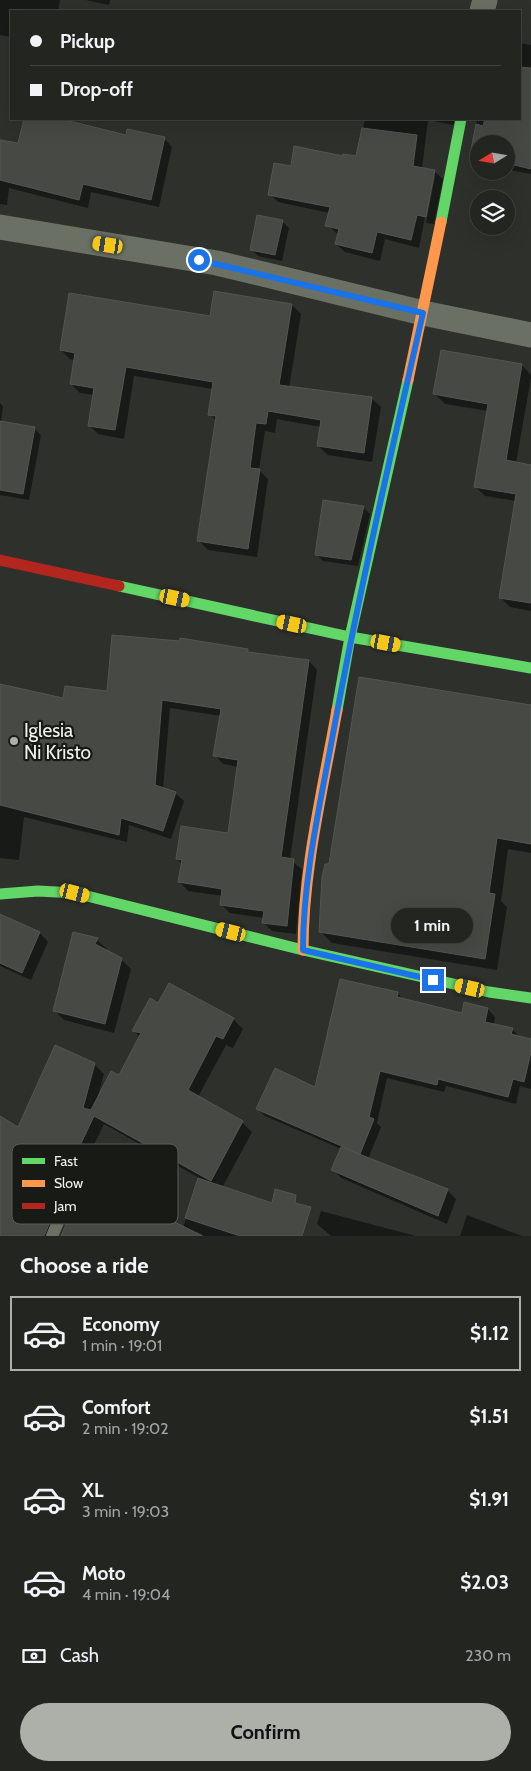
<!DOCTYPE html>
<meta charset="utf-8">
<style>
:root{--surface:#222520;--page:#2a2d29;--text:#f1f3f6;--muted:#a2a5a5;--line:#3f423e;--accent:#acb0a9}
body{margin:0;font-family:Cabin,sans-serif;background:var(--page);color:var(--text);height:100vh;display:flex;flex-direction:column;font-size:19px;white-space:nowrap}
*{box-sizing:border-box;margin:0}
p{font-size:16px;color:var(--muted)}
.icon{flex:none;width:28px;height:28px;fill:none;stroke:currentColor;stroke-width:2;stroke-linecap:round;stroke-linejoin:round}
.map{position:relative;height:1236px;overflow:hidden}
.side{display:flex;flex-direction:column;background:var(--surface);flex:1}
.side>*{flex:none}
.top-card{position:absolute;left:10px;top:10px;width:511px;height:110px;border-radius:0px;box-shadow:0 5px 20px #0002,0 0 0 1px var(--line);display:grid;align-content:center;height:110px;padding:0 20px;background:var(--surface)}
.needle{width:32px;rotate:259deg}
.buttons{position:absolute;left:470px;top:135px;display:grid;gap:10px}
.buttons a{display:grid;place-items:center;width:45px;height:45px;border-radius:50%;background:var(--surface);box-shadow:0 5px 20px #0002,0 0 0 1px var(--line);font-size:25px}
.end{position:absolute;width:22px;height:22px;margin:-11px;border:6px solid #1a73e8;background:#fff;box-shadow:0 0 0 2px #fff}
.from{border-radius:50%}
.bubble{position:absolute;height:35px;border-radius:18px;background:var(--surface);box-shadow:0 5px 20px #0002,0 0 0 1px var(--line);font-size:16px;font-weight:800;line-height:35px;text-align:center}
.car{position:absolute;width:15px;height:30px;margin:-15px -8px;border-radius:6px;box-shadow:0 0 4px 1px #0007;background:linear-gradient(#f5c518 24%,#345 0 40%,#f5c518 0 76%,#345 0 86%,#f5c518 0)}
.top-card b{display:flex;align-items:center;gap:18px;height:48px;font-size:19px}
.top-card b+b{border-top:1px solid var(--line)}
.top-card i{width:12px;height:12px;background:var(--text)}
ul{padding:0;list-style:none}
li{display:flex;align-items:center;gap:15px;height:75px;margin:0 10px 8px;padding:0 10px;border:2px solid transparent;border-radius:0px}
li div{flex:1}
li b{display:block;font-size:19px}
li em{font-style:normal;font-weight:800}
li.on{border-color:var(--accent)}
li>.icon{width:45px;height:45px;stroke-width:1.5}
h2{padding:0 20px;font-size:22px;line-height:60px}
.pay{display:flex;align-items:center;gap:12px;height:55px;padding:0 20px;font-size:19px}
.pay p{margin-inline-start:auto}
.cta{display:flex;gap:10px;margin-top:auto;padding:10px 20px}
.cta a{flex:1;height:58px;border-radius:30px;background:var(--accent);color:#111;font-size:20px;font-weight:800;line-height:58px;text-align:center}
.map>svg:first-child{display:block}
.shadow{fill:#0007}
.building{fill:#474a44;stroke:#535650}
.lines{fill:none;stroke-linecap:round;stroke-linejoin:round}
.lane{stroke:#6a7064;stroke-width:12}
.street{stroke:#6a7064;stroke-width:25}
.fast{stroke:#63d668;stroke-width:11}
.slow{stroke:#ff974d;stroke-width:11}
.jam{stroke:#b3261e;stroke-width:11}
.route{stroke:#1a73e8;stroke-width:6}
.poi-dot{fill:#acb0a9;stroke:#181a15;stroke-width:2}
.labels{text-anchor:middle;stroke-width:4.5;stroke-linejoin:round;paint-order:stroke}
.poi-label{font-size:19px;fill:#f0f4ed;stroke:#181a15;text-anchor:start}
.key{fill:#181a15;stroke:#595b56;stroke-width:1}
.key-label{font-size:14px;fill:#f0f4ed}
</style>
<div class="map">
<svg width="531" height="1236" viewBox="0 0 531 1236">
<rect width="100%" height="100%" fill="#2e312b"/>
<path class="shadow" d="M0,0H60L58,11H11V37L0,35V39Z
M86,0H110L109,5Z
M520,43L531,45V174L506,169V144H479V162L471,154L477,119H520Z
M25,119H73L72,123L127,136L164,138L172,147L159,207L91,192L88,208L9,188L7,205L0,204V141L19,144Z
M365,119H456L453,125L428,120L422,169L434,171L443,179L434,224L426,223L435,176H433L419,248L385,239L380,261L345,252L336,244L339,235L327,225L330,213L278,202L270,194L292,167L357,157Z
M282,221L289,228L282,261L258,256L251,249Z
M292,305L301,314L289,388L371,398L381,407L372,462L328,455L318,446L321,427L277,419L275,433L265,431L259,470L268,479L257,557L208,550L199,541L216,421L210,414L213,389L134,376L124,439L98,434L89,425L94,395L80,393L71,384L75,360L70,359L61,350L211,317Z
M522,365L531,375V378L516,463L531,466V611L510,607L500,597L516,501L485,496L475,486L488,411L445,404L435,394Z
M0,403L3,406L1,422L34,428L41,435L29,500L0,495Z
M363,507L370,514L358,566L323,561L316,554Z
M248,650L251,654L309,661L317,670L290,860L302,869L296,934L272,931L263,922L264,918L230,913L221,904L223,896L188,891L180,882L182,864L177,859L229,835L239,767L223,764L215,755L221,716L170,708L163,789L175,793L184,801L171,839L129,825L127,842L24,817L19,860L0,858V686L64,700L108,692Z
M531,706V853L508,849L501,901L507,907L497,970L332,943L320,931L330,866Z
M0,916L40,933L48,942L31,980L0,966Z
M97,940L107,949L106,951L121,959L131,969L114,1033L64,1020L54,1010Z
M397,993L404,1000L463,1015L488,1009L495,1017L494,1025L512,1029L520,1037L531,1041V1089L520,1086L516,1104L446,1086L444,1092L387,1078L377,1123L381,1127L368,1159L447,1190L456,1199L447,1224L341,1178L333,1169L341,1149L265,1116L257,1108L316,1089Z
M159,1004L233,1019L243,1029L233,1048L226,1045L198,1097L242,1122L252,1132L222,1188L269,1236H62L183,1228L199,1178L104,1124L77,1180L58,1236H0V1118L18,1129L94,1064L104,1074L98,1096L120,1076L140,1037L134,1031Z
M321,1211L416,1236H331L317,1224Z
M467,1215L522,1236H460Z"/>
<path class="building" d="M520,67L531,68V169L506,163V144H479V157L470,155L476,124L483,126L485,119H520Z
M24,119H61L126,135L127,129L165,137L151,200L83,184L79,200L0,180V140L18,143Z
M362,128L417,135L413,166L435,170L426,217L417,215L411,240L377,232L372,253L335,244L339,229L325,226L330,207L268,195L274,163L291,166L294,146L343,156V154L356,156Z
M257,215L283,220L275,255L250,250Z
M214,291L292,304L279,385L372,397L364,453L317,446L321,420L268,411L266,424L256,423L250,468L260,469L248,549L197,541L216,416L208,415L213,382L126,367L115,430L88,426L94,388L70,384L75,353L60,350L69,293L210,316Z
M441,350L522,364L506,460L531,465V603L499,598L516,494L474,487L488,404L433,394Z
M0,421L35,427L23,494L0,490Z
M323,500L364,506L351,560L315,555Z
M112,635L179,641L180,638L248,649V652L309,660L281,857L294,859L287,926L262,923L264,911L220,905L222,889L178,882L182,860L176,859L181,826L228,833L238,760L213,756L221,709L162,700L155,785L176,792L163,831L121,818L119,835L0,805V684L63,698L65,686L107,691Z
M359,677L531,705V844L497,838L489,893L495,894L485,959L319,932L322,877L325,864H329Z
M0,914L40,932L22,973L0,963Z
M73,932L98,938L95,944L122,958L105,1024L53,1011Z
M340,979L398,992L397,997L462,1013L464,1002L488,1008L485,1022L513,1028L511,1034L531,1039V1052L524,1082L513,1079L508,1097L438,1079L437,1085L380,1071L369,1117L374,1119L360,1154L256,1109L275,1068L315,1087Z
M169,983L234,1018L223,1039L216,1036L188,1090L243,1121L211,1181L94,1116L68,1171L71,1172L44,1236H0V1116L18,1127L55,1045L95,1063L83,1108L91,1110L111,1071L119,1075L141,1033L132,1031L150,998L158,1003Z
M341,1147L448,1189L438,1216L331,1170Z
M198,1178L272,1203L275,1189L296,1195L295,1203L311,1207L302,1236H240L185,1218Z
M86,1179L203,1236H61Z"/>
<g class="lines">
<path class="lane" d="M52,1236L82,1167L88,1160L97,1158L165,1193"/>
<path class="street" d="M482,11L485,0
M0,227L217,263L423,313L531,335"/>
<path class="fast" d="M441,222L461,119
M119,586L350,637L531,668
M337,710L350,637L408,380
M0,894L38,891L75,893L303,950L489,992L531,998"/>
<path class="slow" d="M408,380L441,222
M303,950C303,869 323,789 337,710"/>
<path class="jam" d="M0,560L119,586"/>
</g>
<g class="lines">
<path class="route" d="M199,260L423,313C391,453 359,593 333,734C320,805 303,877 303,950L433,980"/>
</g>
<circle class="poi-dot" cx="14" cy="741" r="5"/>
<g class="labels">
<g class="poi-label">
<text x="24" y="737">Iglesia<tspan x="24" dy="22">Ni Kristo</tspan></text>
</g>
</g>
<rect x="12" y="1144" width="166" height="80" rx="8" class="key"/>
<rect x="22" y="1158" width="23" height="6" fill="#63d668"/>
<rect x="22" y="1180" width="23" height="7" fill="#ff974d"/>
<rect x="22" y="1203" width="23" height="6" fill="#b3261e"/>
<g class="key-label">
<text x="54" y="1166">Fast</text>
<text x="54" y="1188">Slow</text>
<text x="54" y="1211">Jam</text>
</g>
</svg>
<div class="buttons">
<a><svg class="needle" viewBox="-14 -14 28 28"><path d="M0-13l5 13h-10z" fill="#e53935"/><path d="M0 13l5-13h-10z" fill="#a2a5a5"/></svg></a>
<a><svg class="icon" aria-label="layers" viewBox="0 0 24 24"><path d="M12 4l9 5-9 5-9-5zM3 14l9 5 9-5"/></svg></a>
</div>
<i class="end from" style="left:199px;top:260px"></i>
<i class="end" style="left:433px;top:980px"></i>
<div class="bubble" style="left:391px;top:908px;width:82px">1 min</div>
<i class="car" style="left:108px;top:245px;rotate:279deg"></i>
<i class="car" style="left:175px;top:598px;rotate:102deg"></i>
<i class="car" style="left:292px;top:624px;rotate:282deg"></i>
<i class="car" style="left:386px;top:643px;rotate:100deg"></i>
<i class="car" style="left:75px;top:893px;rotate:104deg"></i>
<i class="car" style="left:231px;top:932px;rotate:284deg"></i>
<i class="car" style="left:470px;top:988px;rotate:283deg"></i>
<div class="top-card">
<b><i class="from"></i>Pickup</b>
<b><i></i>Drop-off</b>
</div>
</div>
<section class="side">
<h2>Choose a ride</h2>
<ul>
<li class="on"><svg class="icon" aria-label="car" viewBox="0 0 24 24"><path d="M5 17H2v-5l4-1 3-4h7l3 4 3 1v5h-3M9 17h6M6 11h13"/><circle cx="7" cy="17" r="2"/><circle cx="17" cy="17" r="2"/></svg><div><b>Economy</b><p>1 min · 19:01</p></div><em>$1.12</em></li>
<li><svg class="icon" aria-label="car" viewBox="0 0 24 24"><path d="M5 17H2v-5l4-1 3-4h7l3 4 3 1v5h-3M9 17h6M6 11h13"/><circle cx="7" cy="17" r="2"/><circle cx="17" cy="17" r="2"/></svg><div><b>Comfort</b><p>2 min · 19:02</p></div><em>$1.51</em></li>
<li><svg class="icon" aria-label="car" viewBox="0 0 24 24"><path d="M5 17H2v-5l4-1 3-4h7l3 4 3 1v5h-3M9 17h6M6 11h13"/><circle cx="7" cy="17" r="2"/><circle cx="17" cy="17" r="2"/></svg><div><b>XL</b><p>3 min · 19:03</p></div><em>$1.91</em></li>
<li><svg class="icon" aria-label="car" viewBox="0 0 24 24"><path d="M5 17H2v-5l4-1 3-4h7l3 4 3 1v5h-3M9 17h6M6 11h13"/><circle cx="7" cy="17" r="2"/><circle cx="17" cy="17" r="2"/></svg><div><b>Moto</b><p>4 min · 19:04</p></div><em>$2.03</em></li>
</ul>
<div class="pay"><svg class="icon" aria-label="cash" viewBox="0 0 24 24"><path d="M3 7h18v10H3z"/><circle cx="12" cy="12" r="2"/></svg>Cash<p>230 m</p></div>
<div class="cta"><a>Confirm</a></div>
</section>
